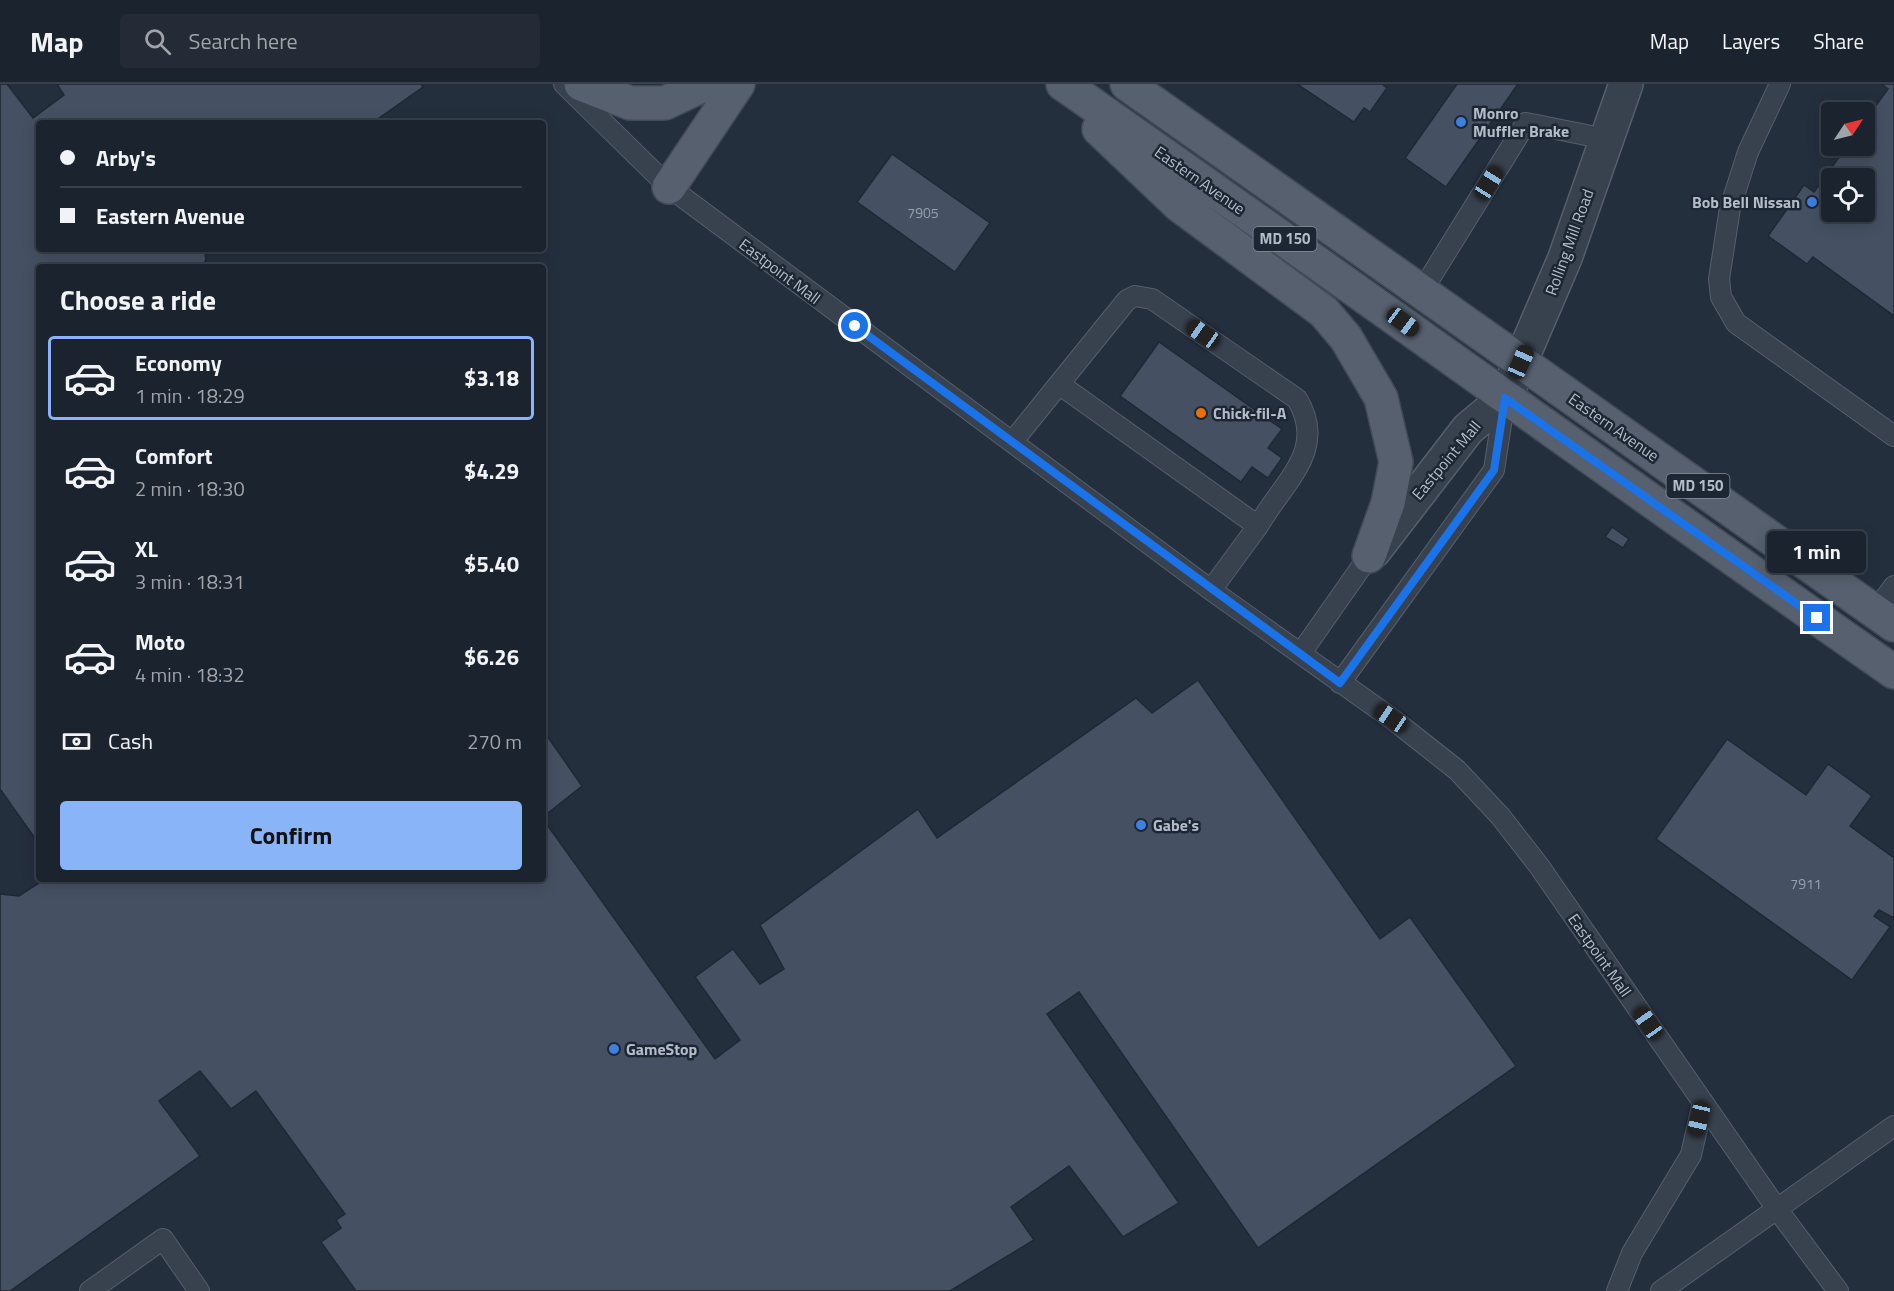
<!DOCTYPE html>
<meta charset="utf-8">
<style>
:root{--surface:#1b232e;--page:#242b36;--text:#f1f3f6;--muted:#a0a4aa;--line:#39404a;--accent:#8ab4f8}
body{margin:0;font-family:"Titillium Web",sans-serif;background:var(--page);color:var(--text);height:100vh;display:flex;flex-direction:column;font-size:22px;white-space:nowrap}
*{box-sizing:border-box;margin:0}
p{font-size:20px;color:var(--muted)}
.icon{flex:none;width:33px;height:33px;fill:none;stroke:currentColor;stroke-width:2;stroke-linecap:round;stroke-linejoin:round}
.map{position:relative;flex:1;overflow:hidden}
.panel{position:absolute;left:36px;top:180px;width:510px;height:618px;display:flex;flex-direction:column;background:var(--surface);border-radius:6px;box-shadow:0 3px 15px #0003,0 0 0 2px var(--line)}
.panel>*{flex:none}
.banner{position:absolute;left:36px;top:36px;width:510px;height:132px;border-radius:6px;box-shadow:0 3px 15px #0003,0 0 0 2px var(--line);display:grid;align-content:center;height:132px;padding:0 24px;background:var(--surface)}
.needle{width:39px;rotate:55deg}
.fabs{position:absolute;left:1821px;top:18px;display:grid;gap:12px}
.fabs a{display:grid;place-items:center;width:54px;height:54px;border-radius:6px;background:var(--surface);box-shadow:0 3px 15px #0003,0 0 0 2px var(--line);font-size:30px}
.end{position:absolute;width:27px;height:27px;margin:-14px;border:8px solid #1a73e8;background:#fff;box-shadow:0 0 0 3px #fff}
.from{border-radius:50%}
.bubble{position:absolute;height:42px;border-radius:6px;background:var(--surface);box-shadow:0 3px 15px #0003,0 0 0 2px var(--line);font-size:20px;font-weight:700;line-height:42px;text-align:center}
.car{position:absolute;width:18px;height:36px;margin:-18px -9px;border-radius:8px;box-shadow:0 0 4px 2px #0007;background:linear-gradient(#222 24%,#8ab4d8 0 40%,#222 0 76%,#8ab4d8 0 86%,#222 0)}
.banner b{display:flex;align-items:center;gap:21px;height:57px;font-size:22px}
.banner b+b{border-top:2px solid var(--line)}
.banner i{width:15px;height:15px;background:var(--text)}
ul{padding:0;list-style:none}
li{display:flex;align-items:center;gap:18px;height:84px;margin:0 12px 9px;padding:0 12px;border:3px solid transparent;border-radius:6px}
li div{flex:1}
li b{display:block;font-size:22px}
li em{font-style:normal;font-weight:700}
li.active{border-color:var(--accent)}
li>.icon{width:54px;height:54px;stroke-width:1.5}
h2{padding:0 24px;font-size:27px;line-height:72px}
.pay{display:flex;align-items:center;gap:15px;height:66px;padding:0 24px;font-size:22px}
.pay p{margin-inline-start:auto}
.cta{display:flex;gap:12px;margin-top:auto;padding:12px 24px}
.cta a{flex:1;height:69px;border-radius:6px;background:var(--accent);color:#111;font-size:24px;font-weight:700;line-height:69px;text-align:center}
header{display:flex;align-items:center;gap:36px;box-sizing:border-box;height:84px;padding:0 30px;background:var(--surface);border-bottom:2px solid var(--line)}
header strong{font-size:28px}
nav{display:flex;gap:33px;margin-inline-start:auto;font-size:21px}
.search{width:420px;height:54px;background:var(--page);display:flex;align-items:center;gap:15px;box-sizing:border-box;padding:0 21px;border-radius:6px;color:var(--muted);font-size:22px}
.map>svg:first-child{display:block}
.building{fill:#455162;stroke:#1f2835;stroke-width:1.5;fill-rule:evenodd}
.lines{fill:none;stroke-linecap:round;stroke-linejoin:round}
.service-casing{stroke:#565f6c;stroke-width:22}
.minor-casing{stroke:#565f6c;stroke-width:36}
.tertiary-casing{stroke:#565f6c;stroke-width:36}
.primary-casing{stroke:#414a57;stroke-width:36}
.service{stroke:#38414e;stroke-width:20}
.minor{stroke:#38414e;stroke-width:33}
.tertiary{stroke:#38414e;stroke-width:33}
.primary{stroke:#56606e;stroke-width:33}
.route{stroke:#1a73e8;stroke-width:8}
.shop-dot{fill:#3f7fe0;stroke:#1d2633;stroke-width:2}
.food-dot{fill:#e8710a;stroke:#1d2633;stroke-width:2}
.labels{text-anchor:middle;stroke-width:5;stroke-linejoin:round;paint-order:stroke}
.number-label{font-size:14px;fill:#98a1af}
.shield{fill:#1d2633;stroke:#878f9c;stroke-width:1.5}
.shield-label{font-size:15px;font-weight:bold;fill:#b4bcc9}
.poi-label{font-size:16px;font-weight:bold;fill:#b4bcc9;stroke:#1d2633;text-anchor:start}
.street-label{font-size:16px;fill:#b4bcc9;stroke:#1d2633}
</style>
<header>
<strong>Map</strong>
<div class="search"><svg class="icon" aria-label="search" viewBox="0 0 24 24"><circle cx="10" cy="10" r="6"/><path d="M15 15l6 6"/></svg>Search here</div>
<nav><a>Map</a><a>Layers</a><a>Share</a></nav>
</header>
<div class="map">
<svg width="1894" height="1207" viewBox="0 0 1894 1207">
<rect width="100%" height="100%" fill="#242f3e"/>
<path class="building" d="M0,0H7L33,34L64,11L57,0H421L423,3L372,39H39V165H204L206,175L203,183H39V760L0,705Z
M1297,0H1382L1387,4L1370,28L1364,24L1354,38Z
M1457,0H1518L1446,103L1405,74Z
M1881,0H1894V232L1813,173L1807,180L1768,152L1804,101L1814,108L1847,62H1864V38L1888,5ZM1832,94H1864V128H1832Z
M892,70L990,139L955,188L857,118Z
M1159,258L1282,345L1268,364L1282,374L1268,394L1252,383L1241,398L1120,312Z
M1612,443L1629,455L1623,464L1605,453Z
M1198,596L1380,855L1410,833L1516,982L1258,1164L1079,908L1047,930L1179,1119L1123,1153L1069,1082L1011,1123L1034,1156L950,1207H356L321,1158L341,1144L336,1136L345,1130L256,1007L231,1025L200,987L159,1017L200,1072L10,1207H0V810L19,812L45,795H543V735L715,975L740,956L695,893L733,865L760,900L784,885L760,841L918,725L937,754L1136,614L1152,629Z
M543,646L582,702L543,733Z
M1727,655L1806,711L1828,680L1872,712L1850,742L1894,774V834L1879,826L1874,832L1890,843L1852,896L1656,755Z"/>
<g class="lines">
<g class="service-casing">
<path id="service" d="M564,0L669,103L1211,506L1391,634L1457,686L1501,733L1539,782L1777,1125L1838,1207
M1780,0L1748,68L1730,124L1719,195L1721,213L1736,239L1894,352
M1422,207L1526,39L1606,55
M1013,357L1059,300
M1211,506L1258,442L1263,434C1289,393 1326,363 1297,315L1152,215L1135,212L1127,216L1059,300L1258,442
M1875,528L1894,502
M1301,569L1369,472
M1340,599L1494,386L1505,314
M90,1207L163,1155L199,1207
M1617,1207L1632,1169L1691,1071L1703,1018
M1661,1207L1894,1042"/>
</g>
<g class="minor-casing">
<path id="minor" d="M1374,467L1468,345L1505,314"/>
</g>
<g class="tertiary-casing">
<path id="tertiary" d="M1505,314L1565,174L1626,0"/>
</g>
<g class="primary-casing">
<path id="primary" d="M581,0L630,19H665L705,0
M1063,0C1342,194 1616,394 1894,588
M1127,0L1894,541
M1099,45L1179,121L1324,228L1346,254L1381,314L1396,378L1388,419L1369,472
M669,103L738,0"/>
</g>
<use href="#service" class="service"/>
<use href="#minor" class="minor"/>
<use href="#tertiary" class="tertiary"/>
<use href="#primary" class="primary"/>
</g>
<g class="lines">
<path class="route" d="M855,242L1340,599L1494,386L1505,314L1817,534"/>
</g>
<g class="shop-dot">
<circle cx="1461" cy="38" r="6"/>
<circle cx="1812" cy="118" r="6"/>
<circle cx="1141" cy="741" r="6"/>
<circle cx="614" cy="965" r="6"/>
</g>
<circle class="food-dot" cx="1201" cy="329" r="6"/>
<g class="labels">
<g class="number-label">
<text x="923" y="134">7905</text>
<text x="1806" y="805">7911</text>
</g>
<g class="shield">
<rect x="1253.5" y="143" width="63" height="24" rx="4.5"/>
<rect x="1666.5" y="390" width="63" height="24" rx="4.5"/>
</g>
<g class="shield-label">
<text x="1285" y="160">MD 150</text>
<text x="1698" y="407">MD 150</text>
</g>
<g class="poi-label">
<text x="1473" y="35">Monro<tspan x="1473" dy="18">Muffler Brake</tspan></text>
<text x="1800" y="124" text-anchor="end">Bob Bell Nissan</text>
<text x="1213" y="335">Chick-fil-A</text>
<text x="1153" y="747">Gabe's</text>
<text x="626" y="971">GameStop</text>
</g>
<g class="street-label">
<text transform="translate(1200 96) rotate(35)" y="6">Eastern Avenue</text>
<text transform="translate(1569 158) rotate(-70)" y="6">Rolling Mill Road</text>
<text transform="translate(780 187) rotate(37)" y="6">Eastpoint Mall</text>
<text transform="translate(1614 343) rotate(35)" y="6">Eastern Avenue</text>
<text transform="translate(1446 376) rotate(-50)" y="6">Eastpoint Mall</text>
<text transform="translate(1600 871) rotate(55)" y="6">Eastpoint Mall</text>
</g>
</g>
</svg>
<div class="fabs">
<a><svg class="needle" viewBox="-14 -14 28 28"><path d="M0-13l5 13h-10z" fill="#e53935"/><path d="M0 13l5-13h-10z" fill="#a0a4aa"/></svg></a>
<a><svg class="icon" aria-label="locate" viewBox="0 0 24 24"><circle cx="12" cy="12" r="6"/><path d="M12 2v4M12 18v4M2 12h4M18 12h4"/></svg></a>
</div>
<i class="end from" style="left:855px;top:242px"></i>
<i class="end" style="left:1817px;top:534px"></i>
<div class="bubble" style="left:1767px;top:447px;width:99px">1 min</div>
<i class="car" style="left:1489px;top:99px;rotate:32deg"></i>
<i class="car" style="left:1403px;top:238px;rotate:127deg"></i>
<i class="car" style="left:1203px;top:250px;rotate:305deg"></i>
<i class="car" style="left:1521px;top:278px;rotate:24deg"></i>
<i class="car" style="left:1391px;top:634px;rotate:304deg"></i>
<i class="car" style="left:1648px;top:939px;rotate:325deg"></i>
<i class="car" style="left:1699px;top:1035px;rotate:193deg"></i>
<div class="banner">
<b><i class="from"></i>Arby's</b>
<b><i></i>Eastern Avenue</b>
</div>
<section class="panel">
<h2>Choose a ride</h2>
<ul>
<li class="active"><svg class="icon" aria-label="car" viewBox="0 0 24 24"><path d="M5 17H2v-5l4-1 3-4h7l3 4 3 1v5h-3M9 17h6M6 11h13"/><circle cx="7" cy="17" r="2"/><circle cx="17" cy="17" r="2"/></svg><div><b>Economy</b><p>1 min · 18:29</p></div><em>$3.18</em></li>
<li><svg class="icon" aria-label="car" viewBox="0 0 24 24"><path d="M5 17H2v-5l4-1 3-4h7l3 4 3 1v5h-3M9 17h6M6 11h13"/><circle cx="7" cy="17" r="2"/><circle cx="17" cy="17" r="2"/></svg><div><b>Comfort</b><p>2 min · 18:30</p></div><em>$4.29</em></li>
<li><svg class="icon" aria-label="car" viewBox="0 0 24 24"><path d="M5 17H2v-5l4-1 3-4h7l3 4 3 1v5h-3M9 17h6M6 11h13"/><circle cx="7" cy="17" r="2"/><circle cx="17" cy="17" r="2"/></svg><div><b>XL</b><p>3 min · 18:31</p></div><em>$5.40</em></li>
<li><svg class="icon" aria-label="car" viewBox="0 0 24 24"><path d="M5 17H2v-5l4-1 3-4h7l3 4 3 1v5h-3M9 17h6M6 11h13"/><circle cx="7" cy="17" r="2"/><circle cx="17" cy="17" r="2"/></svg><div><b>Moto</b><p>4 min · 18:32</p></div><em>$6.26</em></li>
</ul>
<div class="pay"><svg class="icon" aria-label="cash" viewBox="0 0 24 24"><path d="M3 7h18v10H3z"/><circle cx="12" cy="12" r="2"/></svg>Cash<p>270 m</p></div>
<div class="cta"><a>Confirm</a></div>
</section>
</div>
